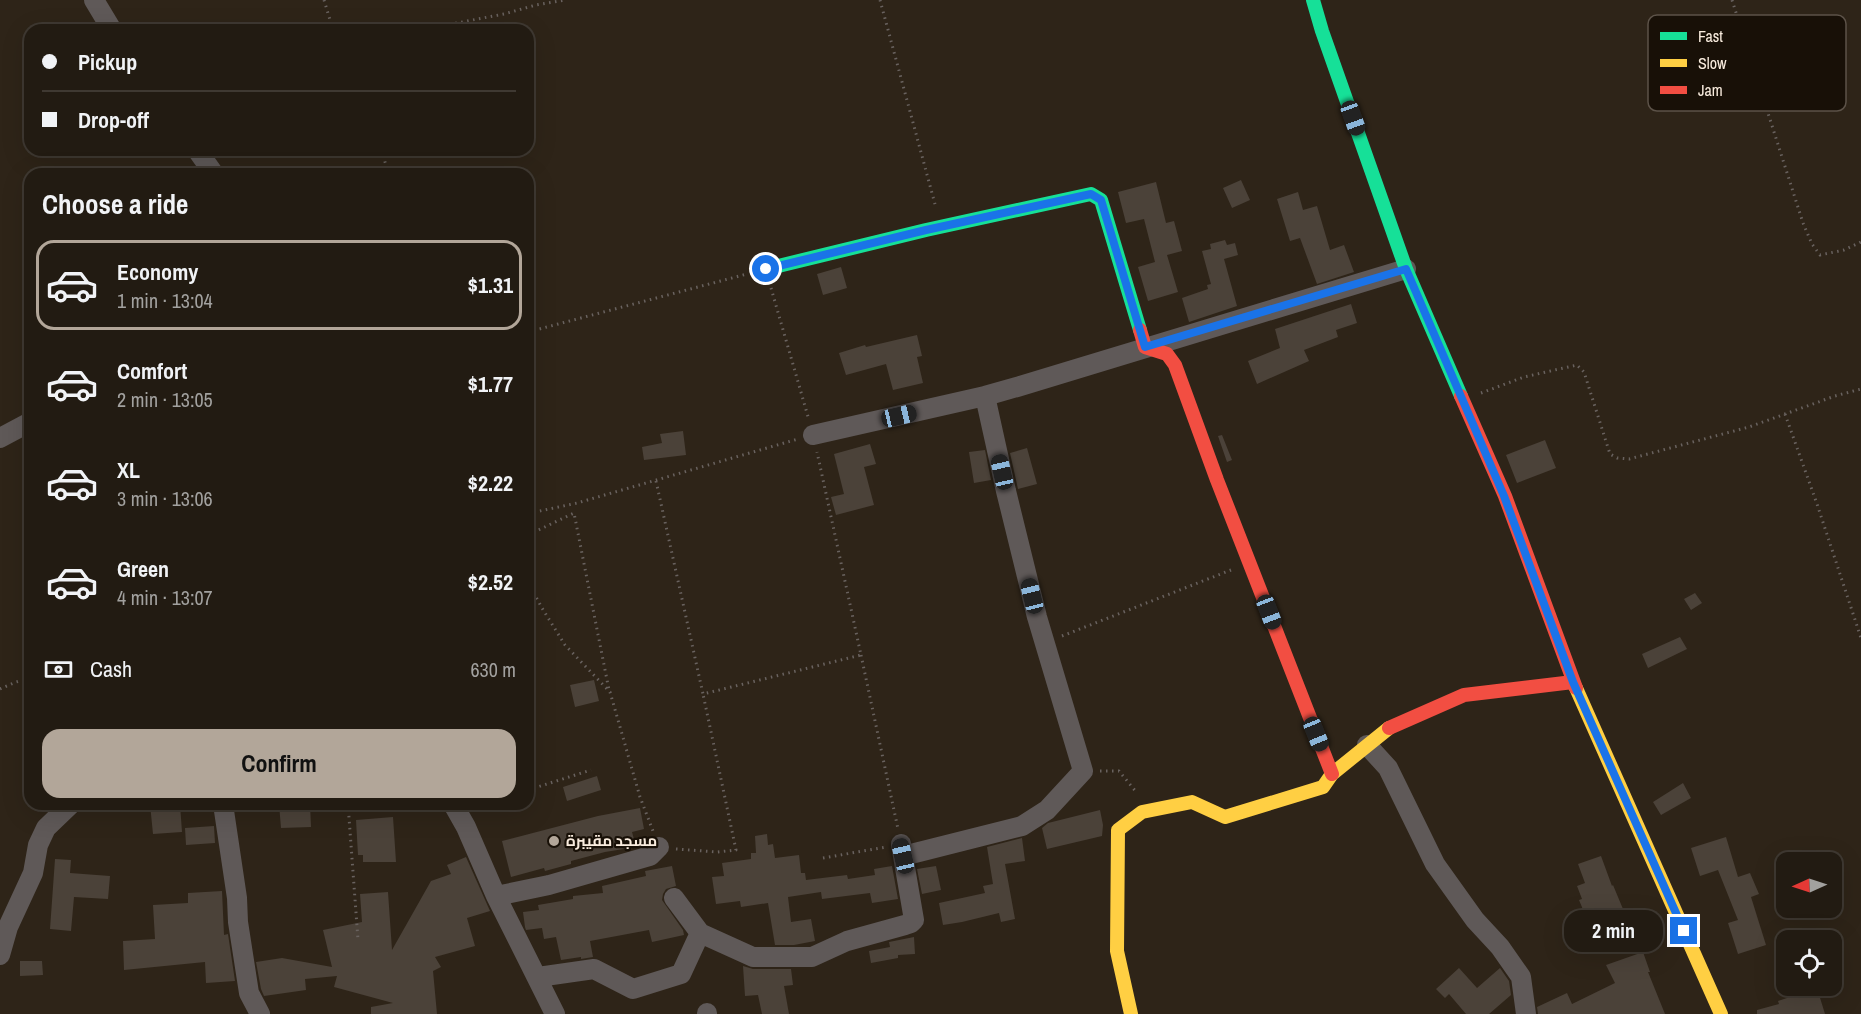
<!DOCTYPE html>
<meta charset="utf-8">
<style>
:root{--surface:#221b12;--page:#2a241b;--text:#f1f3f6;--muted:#a2a19f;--line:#3f3932;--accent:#b2a699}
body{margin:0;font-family:"Archivo Narrow",Cairo,sans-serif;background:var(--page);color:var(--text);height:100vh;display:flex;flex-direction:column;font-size:22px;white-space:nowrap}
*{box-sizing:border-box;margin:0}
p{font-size:20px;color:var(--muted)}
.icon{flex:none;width:33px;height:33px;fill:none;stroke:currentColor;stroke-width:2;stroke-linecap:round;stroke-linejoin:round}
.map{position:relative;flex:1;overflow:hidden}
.side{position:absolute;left:24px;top:168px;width:510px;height:642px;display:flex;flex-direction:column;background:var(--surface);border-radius:18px;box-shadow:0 6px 24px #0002,0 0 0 2px var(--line)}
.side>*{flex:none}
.banner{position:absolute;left:24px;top:24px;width:510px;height:132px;border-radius:18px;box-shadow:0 6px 24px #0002,0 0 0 2px var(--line);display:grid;align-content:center;height:132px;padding:0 18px;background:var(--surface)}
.needle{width:39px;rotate:267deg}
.controls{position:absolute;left:1776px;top:852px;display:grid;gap:12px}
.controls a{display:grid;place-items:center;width:66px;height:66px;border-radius:12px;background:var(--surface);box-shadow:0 6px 24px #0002,0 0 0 2px var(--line);font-size:30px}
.end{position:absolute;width:27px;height:27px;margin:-14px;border:8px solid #1a73e8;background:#fff;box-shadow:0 0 0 3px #fff}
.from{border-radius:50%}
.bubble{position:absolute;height:42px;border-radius:18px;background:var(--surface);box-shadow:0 6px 24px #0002,0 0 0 2px var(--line);font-size:20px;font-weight:700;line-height:42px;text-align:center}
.car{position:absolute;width:18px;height:36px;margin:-18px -9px;border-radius:8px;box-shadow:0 0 4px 2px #0007;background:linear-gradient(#222 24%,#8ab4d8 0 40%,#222 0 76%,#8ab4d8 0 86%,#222 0)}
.banner b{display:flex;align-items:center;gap:21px;height:57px;font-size:22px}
.banner b+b{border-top:2px solid var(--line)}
.banner i{width:15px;height:15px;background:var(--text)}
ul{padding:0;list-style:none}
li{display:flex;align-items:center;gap:18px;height:90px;margin:0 12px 9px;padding:0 6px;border:3px solid transparent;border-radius:18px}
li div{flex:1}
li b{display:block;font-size:22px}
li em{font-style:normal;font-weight:700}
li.current{border-color:var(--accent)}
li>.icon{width:54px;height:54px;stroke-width:1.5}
h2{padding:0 18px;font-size:27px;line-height:72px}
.pay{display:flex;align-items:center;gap:15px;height:66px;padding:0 18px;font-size:22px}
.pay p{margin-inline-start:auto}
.primary-button{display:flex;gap:12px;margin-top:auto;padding:12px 18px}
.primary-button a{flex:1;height:69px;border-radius:18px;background:var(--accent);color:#111;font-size:24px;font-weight:700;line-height:69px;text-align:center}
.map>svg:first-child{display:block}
.building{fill:#4b4239}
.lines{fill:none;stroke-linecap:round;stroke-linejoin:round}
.path{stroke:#69625f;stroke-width:3;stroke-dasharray:1.5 4.5;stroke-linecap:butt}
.street{stroke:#5f5958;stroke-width:20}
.fast{stroke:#16e098;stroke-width:14}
.slow{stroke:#ffcf43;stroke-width:14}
.jam{stroke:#f24e42;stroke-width:14}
.route{stroke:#1a73e8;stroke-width:8}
.poi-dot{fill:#b2a699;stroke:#181007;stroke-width:2}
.labels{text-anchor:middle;stroke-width:4.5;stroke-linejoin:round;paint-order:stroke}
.poi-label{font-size:15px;font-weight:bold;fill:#f9ecde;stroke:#181007;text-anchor:start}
.key{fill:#181007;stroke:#5c5248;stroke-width:1.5}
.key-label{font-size:16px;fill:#f9ecde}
</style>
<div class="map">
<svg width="1861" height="1014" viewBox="0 0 1861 1014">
<rect width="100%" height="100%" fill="#2e2418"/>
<path class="building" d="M1241,180L1250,200L1232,208L1223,188Z
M1156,182L1166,223L1174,221L1182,251L1167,255L1178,292L1148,301L1138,267L1155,262L1144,219L1126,223L1118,192Z
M1298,192L1303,210L1317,206L1330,250L1344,245L1354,272L1317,284L1300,238L1290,241L1277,199Z
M1225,240L1227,245L1235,243L1238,255L1224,259L1237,306L1189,322L1182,298L1208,289L1207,285L1211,284L1202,251L1211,249L1210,244Z
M841,267L847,288L823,295L817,274Z
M1351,304L1357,323L1336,330L1338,337L1304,350L1309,361L1257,384L1248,361L1280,348L1275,329Z
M917,335L922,356L917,357L923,383L893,390L886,364L846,375L839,353L865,345L866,347Z
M683,431L686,455L644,460L642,447L662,443L660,434Z
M1222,435L1232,460L1227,462L1218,436Z
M1545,440L1556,468L1517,483L1506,455Z
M870,444L876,464L864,467L874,505L836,515L831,497L844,494L834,454Z
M1027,448L1037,484L1018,489L1010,453Z
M985,450L991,480L974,483L969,452Z
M1695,593L1702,603L1691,610L1684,599Z
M1680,637L1687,649L1648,668L1642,654Z
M594,680L599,701L575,707L570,685Z
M597,776L601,790L567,801L563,787Z
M1683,783L1691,798L1661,815L1653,802Z
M150,804H180L182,832L153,834Z
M279,804H310L311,827L281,828Z
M640,808L644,829L632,832L636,847L605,852L571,861V864L545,871L544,868L511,877L502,841L598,816Z
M1100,810L1103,825L1102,836L1047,849L1042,828L1048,823Z
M393,817L396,862H363V855H358L356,820Z
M214,826L215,843L186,845L185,828Z
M767,834L768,845L773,844L775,858L799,855L801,873H805L806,880L847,875L848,879L875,875L874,869L892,866L898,899L872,903L870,893L822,899L821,892L788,897L791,922L811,919L815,941L794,945H775L768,903L741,907L740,901L716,904L712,877L724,876L722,863L751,859V853H756L755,836Z
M1726,837L1738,877L1750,873L1759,894L1751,897L1766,945L1738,954L1728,923L1738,920L1718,870L1700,876L1691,848Z
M1022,838L1025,861L1005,864L1015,919L1001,922L999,913L962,922L943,925L939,903L985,893L983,886L993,884L987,847Z
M1601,856L1612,886L1613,885L1623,909L1602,918L1609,936L1599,941L1591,923L1589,924L1579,900L1582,899L1577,886L1585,883L1578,864Z
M466,857L490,911L467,918L475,946L435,957L441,967L433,971L437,1014H371V1007L393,1003L334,987L337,976L305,979L306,990L264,996L261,989L256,962L282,958L332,967L323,930L362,922L360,894L388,892L392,950L431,881L451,874L447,865Z
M55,859L71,860L70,873L110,876L108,899L74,897L71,931L50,929Z
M672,866L676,886L666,889L663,894L662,900L683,930L684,935L652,942L649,930L590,941L593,957L581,959V957L561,960L556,937L544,939L542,928L526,930L525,927L523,912L539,910L538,905L573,899V896L603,893L602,886L646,876L645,871Z
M936,866L941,890L922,894L917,869Z
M222,891L224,935L228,934L235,981L206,983L205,962L124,970L123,941L155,939L153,905L188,903V893Z
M914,937L915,954L898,955V958L871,963L869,951L890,947L889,942Z
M1643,952L1650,972H1648L1665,1014H1538L1537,1007L1567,993L1572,1004L1615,983L1606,965Z
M20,961H42L43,975L20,976Z
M743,966L753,969H791L793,985L784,986L789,1014H762L758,995L745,996Z
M1459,968L1477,988L1500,968L1509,981L1511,995L1489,1014H1466L1449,994L1445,998L1436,989Z
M1817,988L1825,1014H1757V1010L1779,1004L1778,1001Z"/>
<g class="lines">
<path class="path" d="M324,0L333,30
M880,0L936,208
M1732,0L1803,223L1812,244L1820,255L1844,250L1861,242
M420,30L504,14L536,5L566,0
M381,150L389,174
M771,288L809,420
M528,332L747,274
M1481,393L1524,377L1577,365L1584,372L1610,454L1617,458L1629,459L1749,427L1835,396L1861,389
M1785,414L1817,504L1861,638
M656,481L703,694L861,655L817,452
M528,512H535L577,503L798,439
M528,535L574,513L609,690
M528,582L542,608L565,645L610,692L640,797L653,831
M1062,636L1231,570
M861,655L898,829
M0,689L16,682L30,678
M1100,771H1119L1137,793
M528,790L591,770
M348,804L358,940
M475,808L482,804
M676,849L717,852L736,850L703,694
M823,858L886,847"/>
<path class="street" d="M94,0L112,30
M197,150L214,174
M813,435L985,396L1017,387L1406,269
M0,438L30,422
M1367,745L1388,768L1435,864L1475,920L1500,947L1521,977L1526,1014
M223,804L237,898L238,922L249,993L260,1014
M453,804L466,827L496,896L555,1014
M901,844L903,856L1022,826L1047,810L1083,771L1037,617L1006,491L985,396
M496,896L549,885L650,856L659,847
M674,898L700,933L753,957H812L847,941L905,925L911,923L914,920L903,856
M0,955L8,927L33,873L38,845L46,828L71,804
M538,977L594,969L633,989L681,974L700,933
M707,1014V1013"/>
<path class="fast" d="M1313,0L1322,31L1406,269L1461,396
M766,269L926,230L1091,194L1101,200L1140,330"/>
<path class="slow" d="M1576,688L1721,1014
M1131,1014L1117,951L1118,830L1142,812L1192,802L1225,817L1323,787L1332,774L1389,728"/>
<path class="jam" d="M1140,330L1145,347L1167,354L1175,365L1217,480L1332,774
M1461,396L1505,496L1576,688
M1389,728L1464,695L1573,682"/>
</g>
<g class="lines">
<path class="route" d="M766,269L926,230L1091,194L1101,200L1145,347L1406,269L1504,496L1573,682L1684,931"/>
</g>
<circle class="poi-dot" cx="554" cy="841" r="6"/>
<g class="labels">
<g class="poi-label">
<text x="566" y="846">مسجد مقيبرة</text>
</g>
</g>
<rect x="1648" y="15" width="198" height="96" rx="9" class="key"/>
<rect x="1660" y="32" width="27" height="8" fill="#16e098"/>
<rect x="1660" y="59" width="27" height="8" fill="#ffcf43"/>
<rect x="1660" y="86" width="27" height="8" fill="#f24e42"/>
<g class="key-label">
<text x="1698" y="42">Fast</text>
<text x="1698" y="69">Slow</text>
<text x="1698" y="96">Jam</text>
</g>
</svg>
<div class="controls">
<a><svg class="needle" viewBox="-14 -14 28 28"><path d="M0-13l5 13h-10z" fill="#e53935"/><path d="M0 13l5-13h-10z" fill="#a2a19f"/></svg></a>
<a><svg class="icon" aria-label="locate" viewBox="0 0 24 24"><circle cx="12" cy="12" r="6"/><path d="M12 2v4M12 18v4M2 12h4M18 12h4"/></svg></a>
</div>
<i class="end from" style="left:766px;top:269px"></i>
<i class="end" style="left:1684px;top:931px"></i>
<div class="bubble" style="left:1564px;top:910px;width:99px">2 min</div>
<i class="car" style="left:1353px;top:118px;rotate:160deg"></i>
<i class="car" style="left:899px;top:416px;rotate:77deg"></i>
<i class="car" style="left:1002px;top:472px;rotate:347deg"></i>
<i class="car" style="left:1032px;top:596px;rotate:346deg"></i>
<i class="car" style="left:1269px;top:612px;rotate:159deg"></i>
<i class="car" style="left:1316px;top:734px;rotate:158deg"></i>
<i class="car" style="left:903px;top:856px;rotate:347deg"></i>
<div class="banner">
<b><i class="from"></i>Pickup</b>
<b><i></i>Drop-off</b>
</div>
<section class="side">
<h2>Choose a ride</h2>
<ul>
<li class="current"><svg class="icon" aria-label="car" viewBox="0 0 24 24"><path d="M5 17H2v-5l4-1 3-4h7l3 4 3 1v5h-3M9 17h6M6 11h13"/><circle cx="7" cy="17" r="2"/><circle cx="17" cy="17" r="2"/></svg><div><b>Economy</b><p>1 min · 13:04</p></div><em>$1.31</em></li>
<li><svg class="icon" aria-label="car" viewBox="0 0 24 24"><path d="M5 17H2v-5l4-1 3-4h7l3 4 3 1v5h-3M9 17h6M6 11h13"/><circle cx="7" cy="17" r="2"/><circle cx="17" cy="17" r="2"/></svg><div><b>Comfort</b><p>2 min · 13:05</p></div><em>$1.77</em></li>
<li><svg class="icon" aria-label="car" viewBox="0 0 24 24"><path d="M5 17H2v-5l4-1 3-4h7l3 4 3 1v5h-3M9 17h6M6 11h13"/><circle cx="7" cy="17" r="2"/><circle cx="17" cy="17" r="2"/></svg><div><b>XL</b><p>3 min · 13:06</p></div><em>$2.22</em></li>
<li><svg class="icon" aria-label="car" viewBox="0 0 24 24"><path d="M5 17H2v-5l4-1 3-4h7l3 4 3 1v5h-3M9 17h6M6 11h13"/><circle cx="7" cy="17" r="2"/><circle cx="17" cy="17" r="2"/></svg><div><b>Green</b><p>4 min · 13:07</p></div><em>$2.52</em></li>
</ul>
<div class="pay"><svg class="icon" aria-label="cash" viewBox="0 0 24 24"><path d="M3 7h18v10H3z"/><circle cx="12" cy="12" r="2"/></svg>Cash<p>630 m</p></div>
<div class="primary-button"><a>Confirm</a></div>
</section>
</div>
